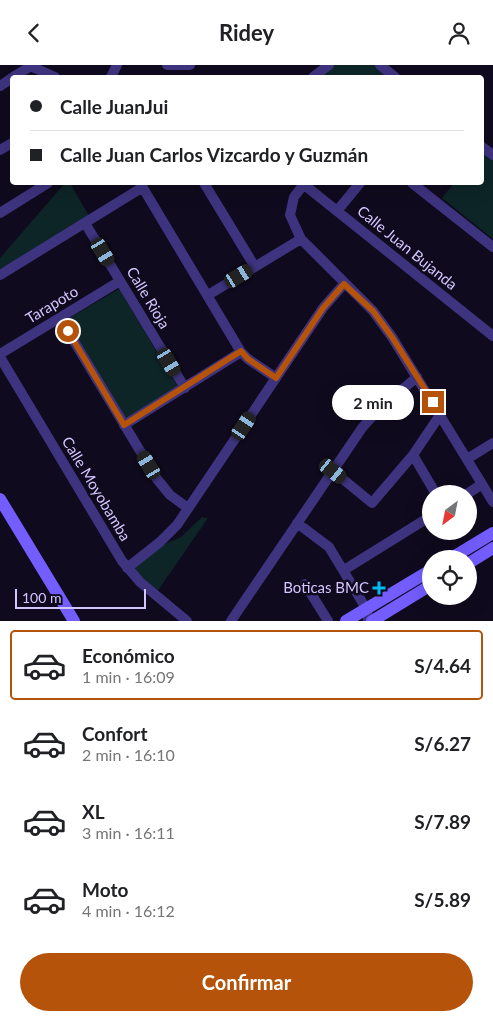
<!DOCTYPE html>
<html lang="es">
<meta charset="utf-8">
<style>
:root{--surface:#fff;--page:#f2f2f2;--text:#202124;--muted:#757577;--line:#e0e0e0;--accent:#b45309}
body{margin:0;font-family:Lato,sans-serif;background:var(--page);color:var(--text);height:100vh;display:flex;flex-direction:column;font-size:19px;white-space:nowrap}
*{box-sizing:border-box;margin:0}
p{font-size:16px;color:var(--muted)}
.icon{flex:none;width:28px;height:28px;fill:none;stroke:currentColor;stroke-width:2;stroke-linecap:round;stroke-linejoin:round}
.map{position:relative;height:556px;overflow:hidden}
.panel{display:flex;flex-direction:column;background:var(--surface);flex:1}
.panel>*{flex:none}
.banner{position:absolute;left:10px;top:10px;width:474px;height:110px;border-radius:5px;box-shadow:0 5px 20px #0002;display:grid;align-content:center;height:110px;padding:0 20px;background:var(--surface)}
.needle{width:32px;rotate:212deg}
.fabs{position:absolute;left:422px;top:420px;display:grid;gap:10px}
.fabs a{display:grid;place-items:center;width:55px;height:55px;border-radius:50%;background:var(--surface);box-shadow:0 5px 20px #0002;font-size:25px}
.scale{position:absolute;left:15px;bottom:12px;width:131px;box-sizing:border-box;padding-left:5px;border:2px solid #d3c6ff;border-top:0;font-size:14px;line-height:18px;white-space:nowrap;color:#d3c6ff;-webkit-text-stroke:4px #0f0a1d;paint-order:stroke}
.end{position:absolute;width:22px;height:22px;margin:-11px;border:6px solid #b45309;background:#fff;box-shadow:0 0 0 2px #fff}
.from{border-radius:50%}
.bubble{position:absolute;height:35px;border-radius:18px;background:var(--surface);box-shadow:0 5px 20px #0002;font-size:16px;font-weight:700;line-height:35px;text-align:center}
.car{position:absolute;width:15px;height:30px;margin:-15px -8px;border-radius:6px;box-shadow:0 0 4px 1px #0007;background:linear-gradient(#222 24%,#8ab4d8 0 40%,#222 0 76%,#8ab4d8 0 86%,#222 0)}
.banner b{display:flex;align-items:center;gap:18px;height:48px;font-size:19px}
.banner b+b{border-top:1px solid var(--line)}
.banner i{width:12px;height:12px;background:var(--text)}
ul{padding:9px 0 0;list-style:none}
li{display:flex;align-items:center;gap:15px;height:70px;margin:0 10px 8px;padding:0 10px;border:2px solid transparent;border-radius:5px}
li div{flex:1}
li b{display:block;font-size:19px}
li em{font-style:normal;font-weight:700}
li.current{border-color:var(--accent)}
li>.icon{width:45px;height:45px;stroke-width:1.5}
.button{display:flex;gap:10px;margin-top:auto;padding:10px 20px}
.button a{flex:1;height:58px;border-radius:30px;background:var(--accent);color:#fff;font-size:20px;font-weight:700;line-height:58px;text-align:center}
header{display:flex;justify-content:space-between;align-items:center;height:65px;padding:0 20px;background:var(--surface);font-size:22px;font-weight:700}
.map>svg:first-child{display:block}
.green{fill:#0d2527}
.lines{fill:none;stroke-linecap:round;stroke-linejoin:round}
.street{stroke:#3e337e;stroke-width:10}
.secondary{stroke:#735dff;stroke-width:12}
.route{stroke:#b45309;stroke-width:6}
.poi-dot{fill:#00bdf1;stroke:#0f0a1d;stroke-width:2}
.labels{text-anchor:middle;stroke-width:5;stroke-linejoin:round;paint-order:stroke}
.street-label{font-size:15px;fill:#d3c6ff;stroke:#0f0a1d}
.poi-label{font-size:15px;fill:#d3c6ff;stroke:#0f0a1d;text-anchor:end}
</style>
<header><svg class="icon" aria-label="back" viewBox="0 0 24 24"><path d="M15 5l-7 7 7 7"/></svg>Ridey<svg class="icon" aria-label="person" viewBox="0 0 24 24"><circle cx="12" cy="8" r="4"/><path d="M4 21q1-7 8-7t8 7"/></svg></header>
<div class="map">
<svg width="493" height="556" viewBox="0 0 493 556">
<rect width="100%" height="100%" fill="#0f0a1d"/>
<path class="green" d="M335,0H374L390,12H319Z
M481,85L493,95V174L442,133L454,118H481Z
M65,118H70L89,151L0,206V193Z
M119,224L178,322L125,353L66,255Z
M202,452L208,453L157,527L132,502L165,479L181,472Z"/>
<g class="lines">
<path class="street" d="M28,0L55,12
M167,0H190
M380,0L395,12
M13,12L31,1
M111,12L117,0
M313,12L329,0
M0,21L12,13
M481,81L493,90
M0,85L12,78
M140,118L241,287L248,294L276,313
M204,118L255,202
M302,118L493,271
M412,118L493,182
M304,119L294,132L290,150L301,174L373,246L392,272L493,437
M337,146L360,118
M0,148L48,118
M85,158L185,323
M0,210L143,122
M208,230L301,174
M60,253L157,414L170,430L188,443
M0,289L120,216
M0,292L122,496L140,517L187,556
M124,360L241,287
M413,390L436,429
M467,394L493,378
M333,406L372,438L413,390L440,350
M467,429L482,419
M297,458L329,482L367,545L368,556
M127,503L160,477L177,460L323,243L344,219
M344,505L431,451
M305,519L328,556
M231,556L362,363L378,345L417,312"/>
<path class="secondary" d="M0,434L74,556
M450,494L493,468
M469,498L493,483
M346,556L431,505
M372,556L431,520"/>
</g>
<g class="lines">
<path class="route" d="M68,266L124,360L241,286L248,294L276,313L323,243L344,219L373,246L392,272L433,337"/>
</g>
<path class="poi-dot" d="M376.5 515.5h5v5h5v5h-5v5h-5v-5h-5v-5h5z"/>
<g class="labels">
<g class="street-label">
<text transform="translate(407 183) rotate(39)" y="5">Calle Juan Bujanda</text>
<text transform="translate(148 233) rotate(59)" y="5">Calle Rioja</text>
<text transform="translate(52 240) rotate(-31)" y="5">Tarapoto</text>
<text transform="translate(96 424) rotate(59)" y="5">Calle Moyobamba</text>
</g>
<g class="poi-label">
<text x="369" y="528">Boticas BMC</text>
</g>
</g>
</svg>
<div class="fabs">
<a><svg class="needle" viewBox="-14 -14 28 28"><path d="M0-13l5 13h-10z" fill="#e53935"/><path d="M0 13l5-13h-10z" fill="#757577"/></svg></a>
<a><svg class="icon" aria-label="locate" viewBox="0 0 24 24"><circle cx="12" cy="12" r="6"/><path d="M12 2v4M12 18v4M2 12h4M18 12h4"/></svg></a>
</div>
<div class="scale">100 m</div>
<i class="end from" style="left:68px;top:266px"></i>
<i class="end" style="left:433px;top:337px"></i>
<div class="bubble" style="left:332px;top:320px;width:82px">2 min</div>
<i class="car" style="left:103px;top:187px;rotate:149deg"></i>
<i class="car" style="left:239px;top:211px;rotate:59deg"></i>
<i class="car" style="left:169px;top:297px;rotate:149deg"></i>
<i class="car" style="left:244px;top:361px;rotate:34deg"></i>
<i class="car" style="left:149px;top:400px;rotate:329deg"></i>
<i class="car" style="left:333px;top:406px;rotate:129deg"></i>
<div class="banner">
<b><i class="from"></i>Calle JuanJui</b>
<b><i></i>Calle Juan Carlos Vizcardo y Guzmán</b>
</div>
</div>
<section class="panel">
<ul>
<li class="current"><svg class="icon" aria-label="car" viewBox="0 0 24 24"><path d="M5 17H2v-5l4-1 3-4h7l3 4 3 1v5h-3M9 17h6M6 11h13"/><circle cx="7" cy="17" r="2"/><circle cx="17" cy="17" r="2"/></svg><div><b>Económico</b><p>1 min · 16:09</p></div><em>S/4.64</em></li>
<li><svg class="icon" aria-label="car" viewBox="0 0 24 24"><path d="M5 17H2v-5l4-1 3-4h7l3 4 3 1v5h-3M9 17h6M6 11h13"/><circle cx="7" cy="17" r="2"/><circle cx="17" cy="17" r="2"/></svg><div><b>Confort</b><p>2 min · 16:10</p></div><em>S/6.27</em></li>
<li><svg class="icon" aria-label="car" viewBox="0 0 24 24"><path d="M5 17H2v-5l4-1 3-4h7l3 4 3 1v5h-3M9 17h6M6 11h13"/><circle cx="7" cy="17" r="2"/><circle cx="17" cy="17" r="2"/></svg><div><b>XL</b><p>3 min · 16:11</p></div><em>S/7.89</em></li>
<li><svg class="icon" aria-label="car" viewBox="0 0 24 24"><path d="M5 17H2v-5l4-1 3-4h7l3 4 3 1v5h-3M9 17h6M6 11h13"/><circle cx="7" cy="17" r="2"/><circle cx="17" cy="17" r="2"/></svg><div><b>Moto</b><p>4 min · 16:12</p></div><em>S/5.89</em></li>
</ul>
<div class="button"><a>Confirmar</a></div>
</section>
